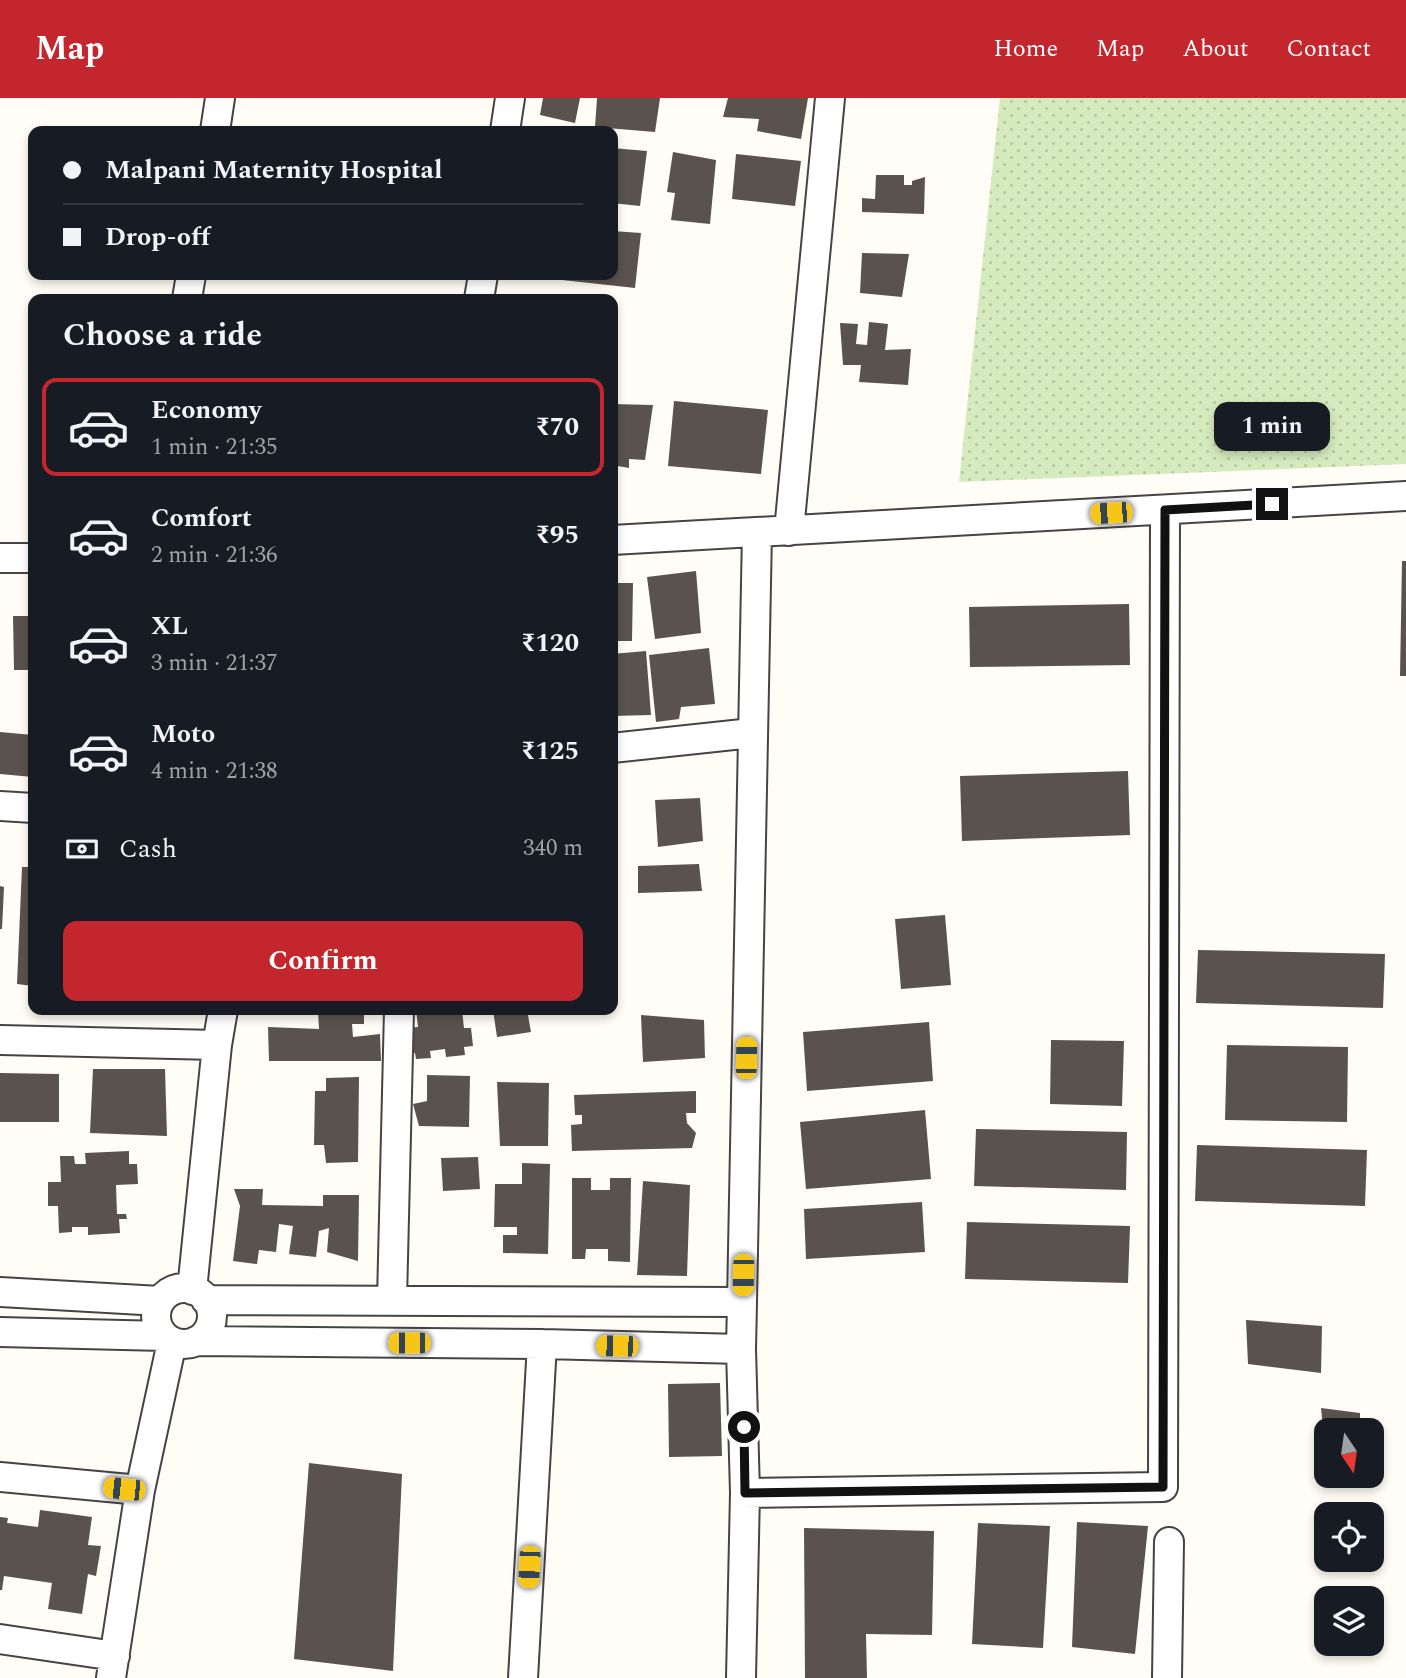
<!DOCTYPE html>
<meta charset="utf-8">
<style>
:root{--surface:#171b24;--page:#242831;--text:#f1f3f6;--muted:#9ea1a6;--line:#363941;--accent:#c4262e}
body{margin:0;font-family:Spectral,serif;background:var(--page);color:var(--text);height:100vh;display:flex;flex-direction:column;font-size:26px;white-space:nowrap}
*{box-sizing:border-box;margin:0}
p{font-size:23px;color:var(--muted)}
.icon{flex:none;width:38px;height:38px;fill:none;stroke:currentColor;stroke-width:2;stroke-linecap:round;stroke-linejoin:round}
.map{position:relative;flex:1;overflow:hidden}
.drawer{position:absolute;left:28px;top:196px;width:590px;height:721px;display:flex;flex-direction:column;background:var(--surface);border-radius:14px;box-shadow:0 4px 10px #0003}
.drawer>*{flex:none}
.hud{position:absolute;left:28px;top:28px;width:590px;height:154px;border-radius:14px;box-shadow:0 4px 10px #0003;display:grid;align-content:center;height:154px;padding:0 35px;background:var(--surface)}
.needle{width:46px;rotate:167deg}
.buttons{position:absolute;left:1314px;top:1320px;display:grid;gap:14px}
.buttons a{display:grid;place-items:center;width:70px;height:70px;border-radius:14px;background:var(--surface);box-shadow:0 4px 10px #0003;font-size:35px}
.end{position:absolute;width:32px;height:32px;margin:-16px;border:9px solid #111;background:#fff;box-shadow:0 0 0 4px #fff}
.from{border-radius:50%}
.bubble{position:absolute;height:49px;border-radius:14px;background:var(--surface);box-shadow:0 4px 10px #0003;font-size:23px;font-weight:700;line-height:49px;text-align:center}
.car{position:absolute;width:21px;height:42px;margin:-21px -10px;border-radius:9px;box-shadow:0 0 5px 2px #0007;background:linear-gradient(#f5c518 24%,#345 0 40%,#f5c518 0 76%,#345 0 86%,#f5c518 0)}
.hud b{display:flex;align-items:center;gap:24px;height:66px;font-size:26px}
.hud b+b{border-top:2px solid var(--line)}
.hud i{width:18px;height:18px;background:var(--text)}
ul{padding:0;list-style:none}
li{display:flex;align-items:center;gap:21px;height:98px;margin:0 14px 10px;padding:0 21px;border:4px solid transparent;border-radius:14px}
li div{flex:1}
li b{display:block;font-size:26px}
li em{font-style:normal;font-weight:700}
li.on{border-color:var(--accent)}
li>.icon{width:63px;height:63px;stroke-width:1.5}
h2{padding:0 35px;font-size:32px;line-height:84px}
.pay{display:flex;align-items:center;gap:18px;height:77px;padding:0 35px;font-size:26px}
.pay p{margin-inline-start:auto}
.primary-button{display:flex;gap:14px;margin-top:auto;padding:14px 35px}
.primary-button a{flex:1;height:80px;border-radius:14px;background:var(--accent);color:#fff;font-size:28px;font-weight:700;line-height:80px;text-align:center}
header{display:flex;align-items:center;gap:42px;box-sizing:border-box;height:98px;padding:0 35px;background:var(--accent);color:#fff}
header strong{font-size:33px}
nav{display:flex;gap:38px;margin-inline-start:auto;font-size:24px}
.map>svg:first-child{display:block}
.grass{fill:url(#grass-dots)}
.building{fill:#5a524d}
.lines{fill:none;stroke-linecap:round;stroke-linejoin:round}
.street-casing{stroke:#444;stroke-width:32}
.street{stroke:#fff;stroke-width:28}
.route{stroke:#111;stroke-width:9}
</style>
<header>
<strong>Map</strong>
<nav><a>Home</a><a>Map</a><a>About</a><a>Contact</a></nav>
</header>
<div class="map">
<svg width="1406" height="1580" viewBox="0 0 1406 1580">
<defs>
<pattern id="grass-dots" width="8" height="8" patternUnits="userSpaceOnUse" patternTransform="scale(1.75)"><rect width="8" height="8" fill="#d5ebbd"/><path d="M2 2h.1M6 6h.1" fill="none" stroke="#b6c8a1" stroke-width="1.8" stroke-linecap="round"/></pattern>
</defs>
<rect width="100%" height="100%" fill="#fffdf5"/>
<path class="grass" d="M1000,0H1406V366L959,384Z"/>
<path class="building" d="M543,0H580L575,25L540,17Z
M597,0H660L655,34L595,29Z
M728,0H808L801,41L757,33L759,21L723,19Z
M612,50L647,53L640,108L612,105Z
M673,54L716,62L710,126L671,122L675,95L667,94Z
M736,56L801,63L795,108L732,101Z
M876,77H904V87H912V83L925,79L924,116L862,114V100L875,101Z
M612,133L641,135L635,190L535,179V177H612Z
M862,155L909,156L902,199L860,195Z
M869,224L888,226L885,252L911,251L908,287L859,284L861,267H843L840,225L858,226L856,246L867,247Z
M674,303L768,312L761,376L668,368Z
M612,306L653,307L645,362L629,361V370L612,367Z
M1402,463H1406V578H1400Z
M696,473L701,535L655,541L647,479Z
M612,485H633L632,543H612Z
M1129,506L1130,567L970,569L969,509Z
M13,518H33V572H14Z
M709,550L715,606L681,609L679,621L656,624L649,557Z
M646,553L651,617L612,618V556Z
M0,634L33,637V679L0,676Z
M1128,673L1130,737L962,743L960,678Z
M700,700L703,743L658,749L655,702Z
M699,766L702,793L638,795V768Z
M22,769H33V888L17,886Z
M0,788L4,789L2,831H0Z
M945,817L951,887L901,891L895,821Z
M1198,852L1385,856L1383,910L1196,905Z
M318,912H364V926H352L353,939L380,936L381,963H269L268,929L319,931Z
M416,912H462L464,930H471L473,948L464,949L465,957L446,959L445,951L430,953L431,960L416,961L415,955L410,956L407,930L418,929Z
M493,912H527L531,934L497,939Z
M641,917L704,922L705,960L643,964Z
M929,924L933,983L807,993L803,934Z
M1051,942L1124,943L1122,1008L1050,1006Z
M1227,947L1348,949L1347,1024L1225,1022Z
M93,971H165L167,1038L90,1035Z
M0,975L59,976V1024H0Z
M427,977L470,978L469,1029L419,1028L413,1006L427,1003Z
M359,979L358,1064L326,1065L324,1047H314L315,993H326V980Z
M497,984L549,985L548,1048H500Z
M696,993V1015H686L687,1025L696,1035L692,1050L572,1053L571,1027L582,1026V1017H575L574,997Z
M925,1012L931,1081L806,1091L800,1024Z
M976,1031L1127,1034L1126,1092L974,1088Z
M1197,1047L1367,1052L1365,1108L1195,1103Z
M129,1053V1066H137L138,1086L116,1087L117,1116H126L127,1121H119L120,1135L88,1137V1129H72V1134L59,1135L58,1108H48V1084H61L60,1058H74L75,1066H86L85,1055Z
M478,1059L480,1091L443,1093L441,1060Z
M522,1065L550,1066L548,1156L503,1155V1137H517V1129H494L495,1086H522Z
M572,1080H591V1092H610V1080H631L630,1164L608,1163V1151H586L585,1161H572Z
M643,1083L690,1087L687,1178L637,1177Z
M234,1091H263L262,1107L323,1108V1097H359L358,1163L327,1154L329,1130L319,1133L316,1159L289,1156L293,1128L279,1126L276,1154L259,1152L257,1166L233,1163L240,1108Z
M922,1104L925,1154L806,1161L804,1111Z
M967,1124L1130,1128L1128,1185L965,1181Z
M1246,1222L1322,1228L1321,1275L1248,1266Z
M720,1285L722,1358L669,1359L668,1286Z
M1321,1310L1360,1315V1332H1326V1350H1325Z
M309,1365L402,1376L393,1573L294,1561Z
M1327,1377H1360V1386L1327,1387Z
M40,1412L92,1419L88,1447L101,1448L96,1478L88,1476L82,1516L48,1511L52,1485L4,1478L2,1492H0V1419L8,1420L7,1425L38,1429Z
M1077,1424L1148,1428L1135,1556L1072,1549Z
M978,1425L1050,1428L1043,1550L972,1546Z
M804,1430L934,1433L932,1537L866,1536L867,1580H805Z"/>
<g class="lines">
<g class="street-casing">
<path id="street" d="M215,33L220,0
M505,33L510,0
M187,201L191,177
M479,201L483,177
M789,433L830,0
M612,442L1406,398
M0,460H33
M612,650L752,635
M0,708L33,710
M0,942L217,947
M156 1218a28 28 0 1 1 56 0a28 28 0 1 1-56 0Z
M192,1192L217,947L223,912
M0,1194L160,1203
M206,1202L742,1204
M392,1202L399,912
M0,1234L164,1238
M196,1243L542,1246L741,1251
M0,1379L140,1392
M745,1395L1163,1389L1165,412
M0,1541L115,1558
M111,1580L140,1392L172,1244
M523,1580L542,1246
M741,1580L745,1395L741,1251L742,1204L757,434
M1167,1580L1169,1444"/>
</g>
<use href="#street" class="street"/>
</g>
<g class="lines">
<path class="route" d="M744,1329L745,1395L1163,1389L1165,412L1272,406"/>
</g>
</svg>
<div class="buttons">
<a><svg class="needle" viewBox="-14 -14 28 28"><path d="M0-13l5 13h-10z" fill="#e53935"/><path d="M0 13l5-13h-10z" fill="#9ea1a6"/></svg></a>
<a><svg class="icon" aria-label="locate" viewBox="0 0 24 24"><circle cx="12" cy="12" r="6"/><path d="M12 2v4M12 18v4M2 12h4M18 12h4"/></svg></a>
<a><svg class="icon" aria-label="layers" viewBox="0 0 24 24"><path d="M12 4l9 5-9 5-9-5zM3 14l9 5 9-5"/></svg></a>
</div>
<i class="end from" style="left:744px;top:1329px"></i>
<i class="end" style="left:1272px;top:406px"></i>
<div class="bubble" style="left:1214px;top:304px;width:116px">1 min</div>
<i class="car" style="left:1111px;top:415px;rotate:267deg"></i>
<i class="car" style="left:746px;top:960px;rotate:1deg"></i>
<i class="car" style="left:743px;top:1177px;rotate:181deg"></i>
<i class="car" style="left:409px;top:1245px;rotate:270deg"></i>
<i class="car" style="left:617px;top:1248px;rotate:271deg"></i>
<i class="car" style="left:124px;top:1391px;rotate:276deg"></i>
<i class="car" style="left:529px;top:1469px;rotate:183deg"></i>
<div class="hud">
<b><i class="from"></i>Malpani Maternity Hospital</b>
<b><i></i>Drop-off</b>
</div>
<section class="drawer">
<h2>Choose a ride</h2>
<ul>
<li class="on"><svg class="icon" aria-label="car" viewBox="0 0 24 24"><path d="M5 17H2v-5l4-1 3-4h7l3 4 3 1v5h-3M9 17h6M6 11h13"/><circle cx="7" cy="17" r="2"/><circle cx="17" cy="17" r="2"/></svg><div><b>Economy</b><p>1 min · 21:35</p></div><em>₹70</em></li>
<li><svg class="icon" aria-label="car" viewBox="0 0 24 24"><path d="M5 17H2v-5l4-1 3-4h7l3 4 3 1v5h-3M9 17h6M6 11h13"/><circle cx="7" cy="17" r="2"/><circle cx="17" cy="17" r="2"/></svg><div><b>Comfort</b><p>2 min · 21:36</p></div><em>₹95</em></li>
<li><svg class="icon" aria-label="car" viewBox="0 0 24 24"><path d="M5 17H2v-5l4-1 3-4h7l3 4 3 1v5h-3M9 17h6M6 11h13"/><circle cx="7" cy="17" r="2"/><circle cx="17" cy="17" r="2"/></svg><div><b>XL</b><p>3 min · 21:37</p></div><em>₹120</em></li>
<li><svg class="icon" aria-label="car" viewBox="0 0 24 24"><path d="M5 17H2v-5l4-1 3-4h7l3 4 3 1v5h-3M9 17h6M6 11h13"/><circle cx="7" cy="17" r="2"/><circle cx="17" cy="17" r="2"/></svg><div><b>Moto</b><p>4 min · 21:38</p></div><em>₹125</em></li>
</ul>
<div class="pay"><svg class="icon" aria-label="cash" viewBox="0 0 24 24"><path d="M3 7h18v10H3z"/><circle cx="12" cy="12" r="2"/></svg>Cash<p>340 m</p></div>
<div class="primary-button"><a>Confirm</a></div>
</section>
</div>
